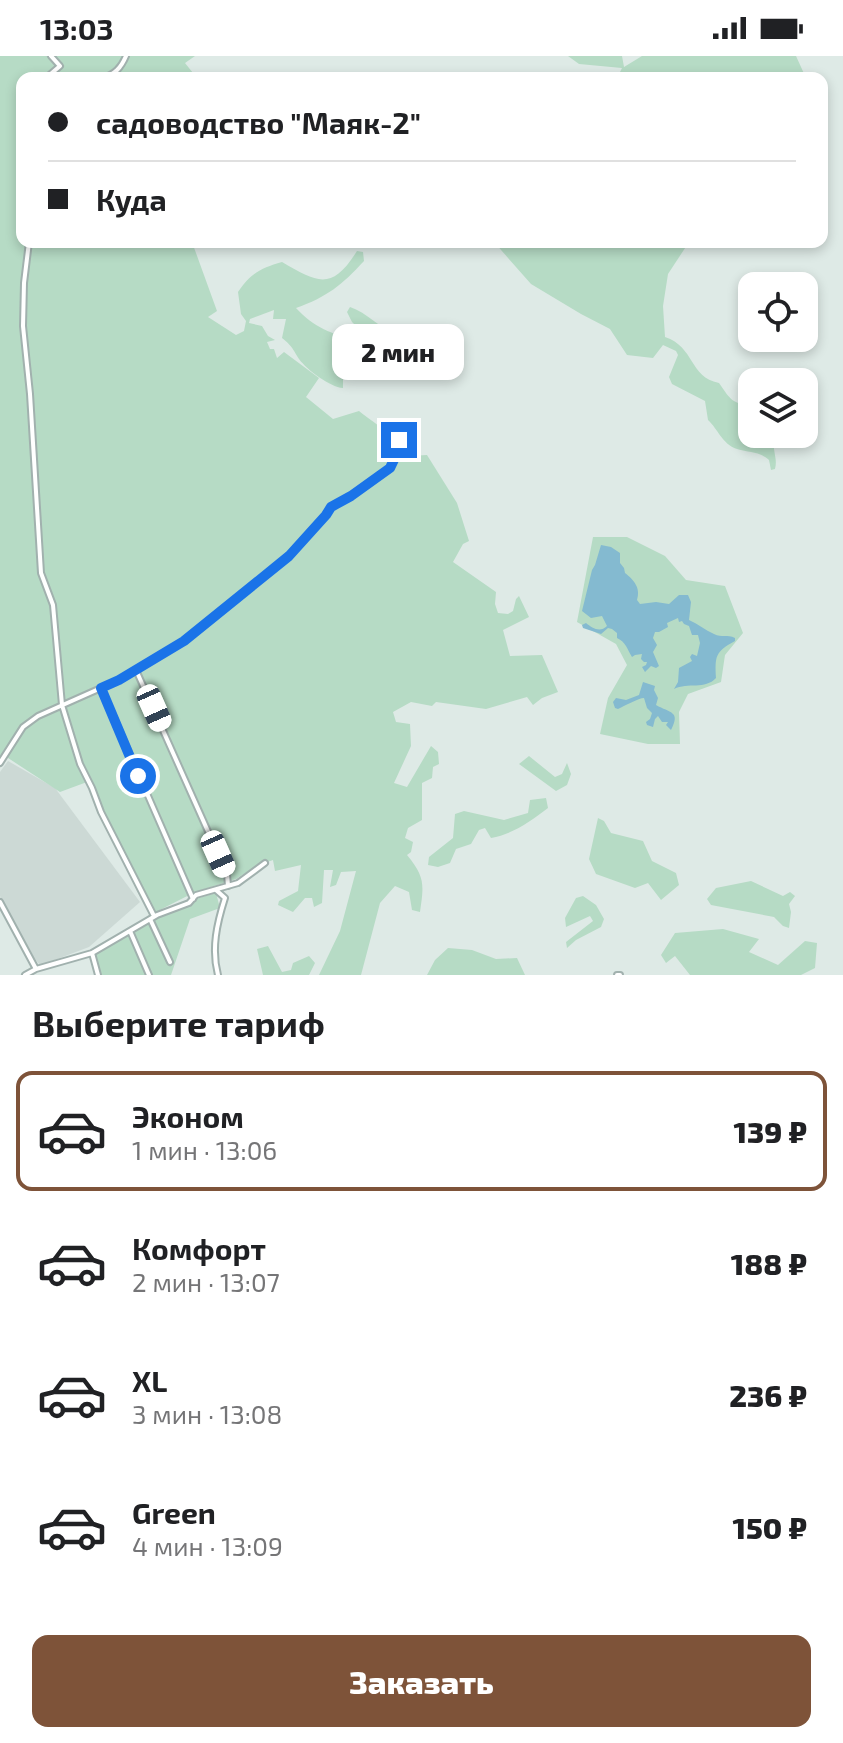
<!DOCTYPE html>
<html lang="ru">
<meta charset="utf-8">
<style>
:root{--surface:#fff;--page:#f2f2f2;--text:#202124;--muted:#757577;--line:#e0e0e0;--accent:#7e5339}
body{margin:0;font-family:"Exo 2",sans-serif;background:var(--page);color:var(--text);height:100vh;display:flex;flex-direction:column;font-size:30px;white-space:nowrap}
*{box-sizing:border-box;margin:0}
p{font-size:26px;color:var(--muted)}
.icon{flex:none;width:44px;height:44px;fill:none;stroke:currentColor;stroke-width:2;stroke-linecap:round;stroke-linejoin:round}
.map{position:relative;height:919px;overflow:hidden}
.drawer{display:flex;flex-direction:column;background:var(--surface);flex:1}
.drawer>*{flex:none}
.top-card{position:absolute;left:16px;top:16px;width:812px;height:176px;border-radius:16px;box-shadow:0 4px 12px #0003;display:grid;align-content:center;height:176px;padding:0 32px;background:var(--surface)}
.buttons{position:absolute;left:738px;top:216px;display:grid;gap:16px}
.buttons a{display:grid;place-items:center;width:80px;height:80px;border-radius:16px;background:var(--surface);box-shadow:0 4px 12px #0003;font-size:40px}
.end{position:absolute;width:36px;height:36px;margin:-18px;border:10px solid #1a73e8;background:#fff;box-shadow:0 0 0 4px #fff}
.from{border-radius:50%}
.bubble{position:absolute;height:56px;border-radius:16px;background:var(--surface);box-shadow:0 4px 12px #0003;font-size:26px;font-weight:800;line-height:56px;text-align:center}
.car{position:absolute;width:24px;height:48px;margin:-24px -12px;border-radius:10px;box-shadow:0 0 6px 2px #0007;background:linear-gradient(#fff 24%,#345 0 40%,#fff 0 76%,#345 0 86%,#fff 0)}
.top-card b{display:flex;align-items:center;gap:28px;height:76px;font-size:30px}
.top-card b+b{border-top:2px solid var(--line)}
.top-card i{width:20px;height:20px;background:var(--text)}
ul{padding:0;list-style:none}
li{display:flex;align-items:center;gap:24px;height:120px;margin:0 16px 12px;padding:0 16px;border:4px solid transparent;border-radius:16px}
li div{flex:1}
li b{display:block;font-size:30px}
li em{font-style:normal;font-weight:800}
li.active{border-color:var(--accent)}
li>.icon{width:72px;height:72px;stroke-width:1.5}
h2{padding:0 32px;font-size:36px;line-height:96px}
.button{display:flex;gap:16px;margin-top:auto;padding:16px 32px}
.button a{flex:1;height:92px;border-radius:16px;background:var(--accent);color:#fff;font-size:32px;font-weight:800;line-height:92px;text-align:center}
.status{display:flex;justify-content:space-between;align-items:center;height:56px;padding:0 40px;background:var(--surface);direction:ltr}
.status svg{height:22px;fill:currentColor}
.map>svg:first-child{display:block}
.built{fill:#ccd9d5}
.green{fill:#b6dbc5}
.water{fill:#84bad0}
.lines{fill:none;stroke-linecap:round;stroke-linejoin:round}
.minor-casing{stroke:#a1b1ae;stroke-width:8}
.minor{stroke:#fff;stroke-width:4}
.route{stroke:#1a73e8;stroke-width:10}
</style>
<div class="status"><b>13:03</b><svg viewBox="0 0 49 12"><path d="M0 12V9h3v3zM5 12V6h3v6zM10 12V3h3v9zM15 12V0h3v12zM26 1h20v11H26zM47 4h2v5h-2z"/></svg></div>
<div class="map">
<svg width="843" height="919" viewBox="0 0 843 919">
<rect width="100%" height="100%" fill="#deeae6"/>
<path class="built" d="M8,705L55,732L140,846L89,891L44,908H39L35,903L0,840V716Z"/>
<path class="green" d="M0,0H195L185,7L197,22H22V186H192L217,255L208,261L236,279L244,275L246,265L241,258L238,236C251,217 261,212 282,206C318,227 332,235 357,195L363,196L364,205C342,229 327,241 296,252C314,272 332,277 357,286L360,274L352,266L347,256L350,251C366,256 383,274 400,282L403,287L402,293L386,295L376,290L372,302L357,319L349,316L343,322V332C330,331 307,314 299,303C292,292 293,291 282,282L286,263H273L274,254L250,263L249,267L262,270L268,280L275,284L267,286L270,293H274L277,302L284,296L319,322L306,341L333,363L359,355C368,363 393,377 394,388C394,391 392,398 391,401L427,399L457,447L469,485L463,488L453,506L496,536L495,548L498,557L508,558L513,555L516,543L519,540L529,561L503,574L510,600L542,599L558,636L542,642L533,649L527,641L486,653L436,646L432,650L411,646L393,656L396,666L410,668L411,690L394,727L407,731L431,690L438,696L439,708L433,711L432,722L422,727V764L408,772L405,782L413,786L411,796L407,799C425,821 424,828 420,856L412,854L409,836L395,830L380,847L361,919H319L340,875L356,815L341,816L336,829L330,831L333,814H324L322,847L314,851L312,842H305L293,856L278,849L279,845L298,835L301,809L275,815L273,804L256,810L236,823L195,836L152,858L87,726L60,736L5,700L0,706Z
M568,0H622L624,11L642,0H796L806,22H617L622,12L579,8Z
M494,186H689L668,218L663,250L665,281C695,291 689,321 719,327C730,342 730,347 751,350L752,378H778C778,383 774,387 774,393C775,401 777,405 775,413L771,414L769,404C759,395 749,397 737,393C722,388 718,373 708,364L705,345L672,328L669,321L678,299L676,295L663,289L653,302L627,299L610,273L581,258L531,228Z
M593,481H627L665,500L686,524L725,530L743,577L725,599L721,626L688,638L679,656L680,688H648L600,678L608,642L627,609L616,588L577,566Z
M529,700L555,721L562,718L567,707L571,718L567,729L556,735L519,708Z
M546,742L548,752C531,765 513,778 491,782L485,772L479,774L471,788L456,793L450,807L438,811L428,809L429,801L453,782L455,758L464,755L504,764L528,757L530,744Z
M598,762L604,765L611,777L643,785L652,805L676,817L679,829L661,844L648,827L635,832L596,818L589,803Z
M751,825L783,840L790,836L795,840L789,848L791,856L789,872L783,870L774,861L711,849L707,843L716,832Z
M216,837L220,852L190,863L171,919H101L95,898L159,860L189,850L199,842Z
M583,840L596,849L604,863L601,871L576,884L567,892L566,886L593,865L590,860L566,871L565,862L576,842Z
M723,873L759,883L749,896L778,909L805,885L817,887L815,912L801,919H690L675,900L666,907L661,899L675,877Z
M268,890L282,916L291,914L293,907L309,900L315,907L309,919H263L257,893Z
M448,892L472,894L496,903L517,902L525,919H427L435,904Z"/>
<path class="water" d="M601,489L611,491L620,497V507L624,512L625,517C634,524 641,532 637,544L640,548L656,546L669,548L679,539H688L691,546L689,564C698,568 705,574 714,578C722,582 727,578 735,582V585C715,596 715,600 716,622C705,634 688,626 674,633L678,626L679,612L692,605L690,601L692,598L697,600L700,587L698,579H692L689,570L684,568L682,565L679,566L678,562L667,567L668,571L659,576H655L653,582L657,589L653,596L659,610L656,612L651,610L645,616L642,611L646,609L647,606H644L641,603L642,598L635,599L632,601C627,593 626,586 617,582V577L612,573L608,572L601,578L583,572L582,569L586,567C592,572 600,577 607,570L602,560L591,562L582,555L592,514L595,509Z
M643,626L655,630L654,634L658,642L656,649C670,657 681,655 671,674L666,669L668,666H662L658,660L655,663L653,671L647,669L646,666L650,663L652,657L647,652L644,642C639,642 624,650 618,653L615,652L613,646L616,642L626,644L639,639Z"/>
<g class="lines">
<g class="minor-casing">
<path id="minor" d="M46,22L60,10L51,0
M103,22C115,18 121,12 126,0
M29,186L24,227L23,270L30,338L41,517L53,549L62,649L80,708L92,732L101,756L154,860
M136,614L227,818L228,830
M101,632L193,843
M0,707L23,671L38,660L119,624L184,585L289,500L326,459L331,451L351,440L390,412L399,393V384L393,378
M216,834L225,842C217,867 211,893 218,919
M0,846L36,913
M150,863L170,906
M130,875L149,919
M92,897L98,919
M25,919L36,913L92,897L157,859L189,847L196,839L238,827L265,807
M617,919H620"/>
</g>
<use href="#minor" class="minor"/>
</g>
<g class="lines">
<path class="route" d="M138,720L101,632L119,624L184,585L289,500L326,459L331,451L351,440L390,412L399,393V384"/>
</g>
</svg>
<div class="buttons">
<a><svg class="icon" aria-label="locate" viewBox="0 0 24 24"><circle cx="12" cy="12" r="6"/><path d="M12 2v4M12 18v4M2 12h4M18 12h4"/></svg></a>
<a><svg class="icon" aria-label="layers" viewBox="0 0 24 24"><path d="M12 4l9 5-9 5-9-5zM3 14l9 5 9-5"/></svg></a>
</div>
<i class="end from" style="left:138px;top:720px"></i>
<i class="end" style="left:399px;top:384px"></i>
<div class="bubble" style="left:332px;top:268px;width:132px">2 мин</div>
<i class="car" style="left:154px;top:652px;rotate:156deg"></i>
<i class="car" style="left:218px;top:798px;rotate:156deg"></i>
<div class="top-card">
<b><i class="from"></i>садоводство &quot;Маяк-2&quot;</b>
<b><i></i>Куда</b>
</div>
</div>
<section class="drawer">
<h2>Выберите тариф</h2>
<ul>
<li class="active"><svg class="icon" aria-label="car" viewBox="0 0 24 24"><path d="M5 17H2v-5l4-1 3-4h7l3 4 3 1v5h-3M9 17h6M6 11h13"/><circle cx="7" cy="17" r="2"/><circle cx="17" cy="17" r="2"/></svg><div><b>Эконом</b><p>1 мин · 13:06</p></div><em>139 ₽</em></li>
<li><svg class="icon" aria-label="car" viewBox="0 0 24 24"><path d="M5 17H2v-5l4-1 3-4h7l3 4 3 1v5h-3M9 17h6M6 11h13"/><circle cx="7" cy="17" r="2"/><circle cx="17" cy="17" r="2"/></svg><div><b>Комфорт</b><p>2 мин · 13:07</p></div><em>188 ₽</em></li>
<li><svg class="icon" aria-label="car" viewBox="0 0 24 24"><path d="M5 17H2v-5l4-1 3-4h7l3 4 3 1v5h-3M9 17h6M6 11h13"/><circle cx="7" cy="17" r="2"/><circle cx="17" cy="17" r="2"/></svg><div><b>XL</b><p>3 мин · 13:08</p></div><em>236 ₽</em></li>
<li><svg class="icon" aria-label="car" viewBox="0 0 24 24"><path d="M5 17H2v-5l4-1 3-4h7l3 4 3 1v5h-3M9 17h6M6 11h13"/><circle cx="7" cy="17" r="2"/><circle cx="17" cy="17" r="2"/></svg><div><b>Green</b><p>4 мин · 13:09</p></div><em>150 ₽</em></li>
</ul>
<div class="button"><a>Заказать</a></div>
</section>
